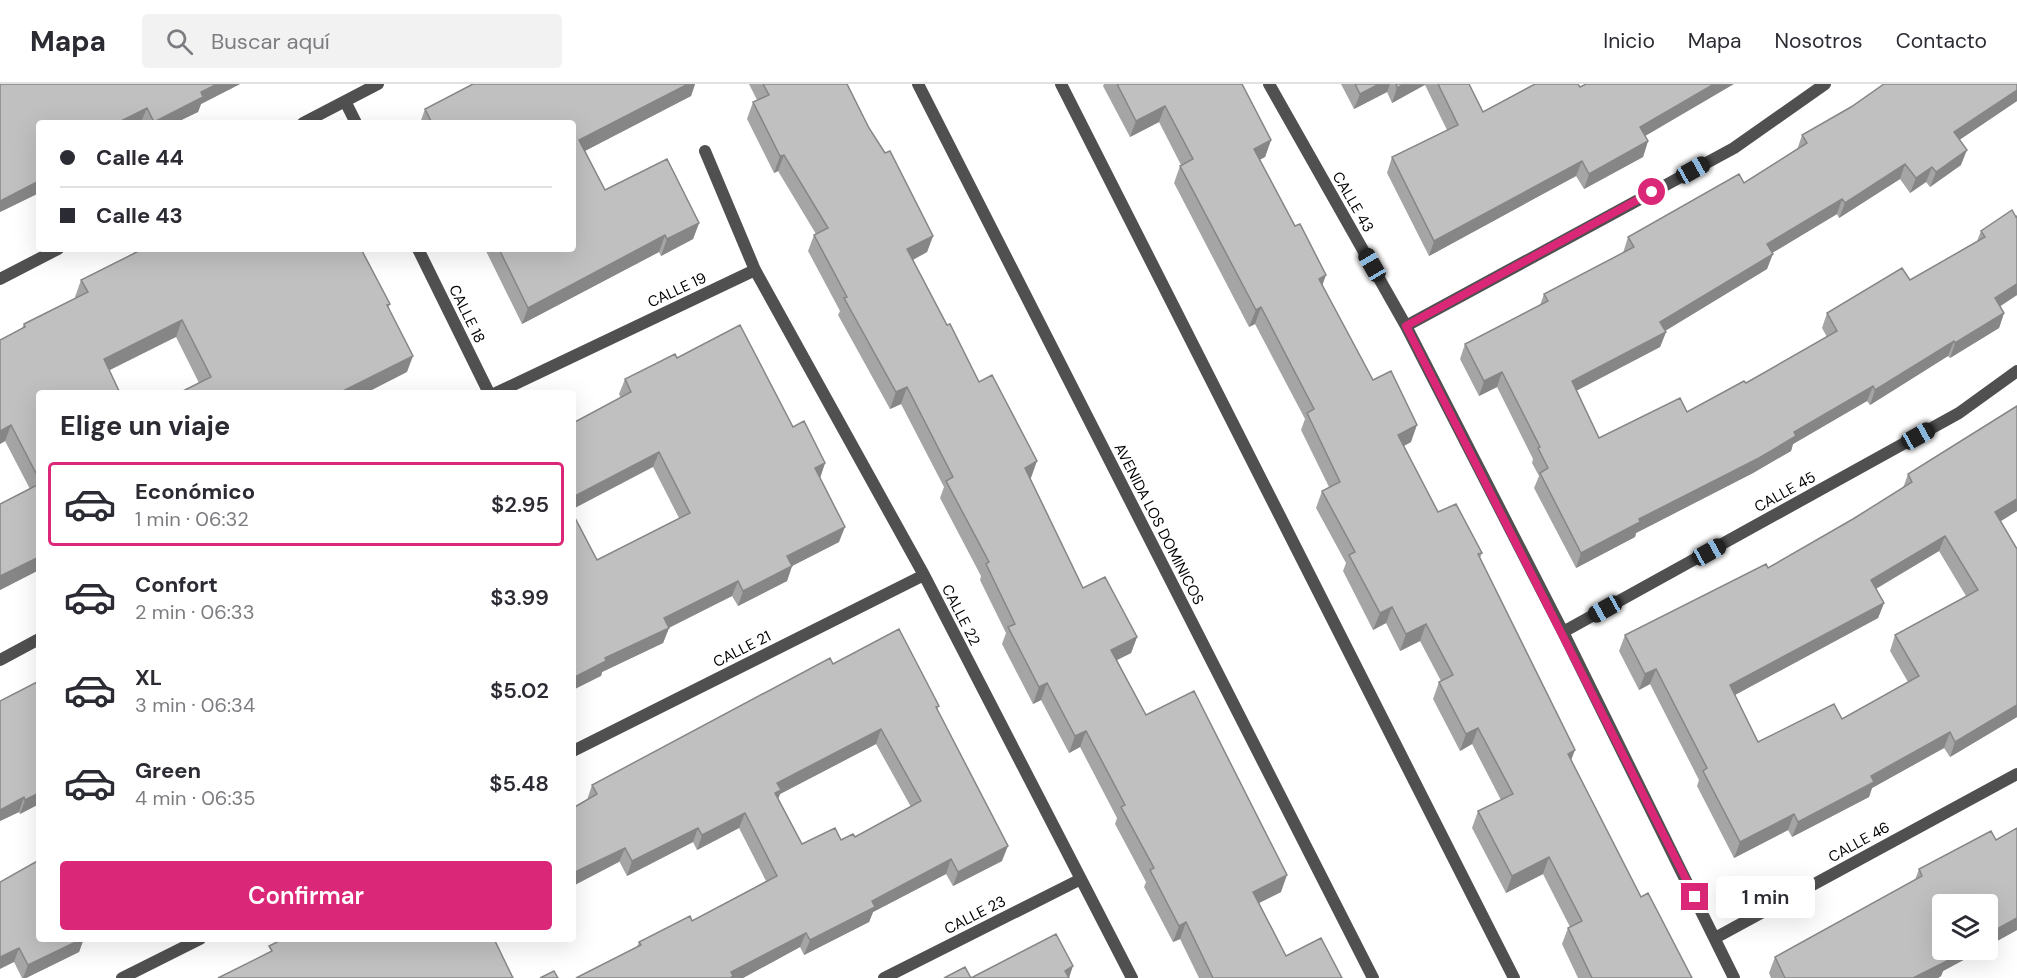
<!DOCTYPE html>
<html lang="es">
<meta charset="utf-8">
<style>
:root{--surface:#fff;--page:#f2f2f3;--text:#2b2b33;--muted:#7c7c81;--line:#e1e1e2;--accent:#db2777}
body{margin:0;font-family:"DM Sans",sans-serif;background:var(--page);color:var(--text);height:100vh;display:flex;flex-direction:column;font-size:22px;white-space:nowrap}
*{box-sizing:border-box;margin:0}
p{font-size:20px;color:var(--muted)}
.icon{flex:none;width:33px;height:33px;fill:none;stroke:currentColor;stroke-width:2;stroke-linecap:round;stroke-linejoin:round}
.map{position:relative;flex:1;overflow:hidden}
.details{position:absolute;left:36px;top:306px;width:540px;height:552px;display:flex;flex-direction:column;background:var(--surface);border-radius:6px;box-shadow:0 6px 24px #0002}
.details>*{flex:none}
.top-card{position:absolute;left:36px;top:36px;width:540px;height:132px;border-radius:6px;box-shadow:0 6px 24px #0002;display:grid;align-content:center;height:132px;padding:0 24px;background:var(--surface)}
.controls{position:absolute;left:1932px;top:810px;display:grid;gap:12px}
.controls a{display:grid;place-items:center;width:66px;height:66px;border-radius:6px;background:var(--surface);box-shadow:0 6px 24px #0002;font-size:30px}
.end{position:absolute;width:27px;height:27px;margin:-14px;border:8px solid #db2777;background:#fff;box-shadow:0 0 0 3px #fff}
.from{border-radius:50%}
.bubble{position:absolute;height:42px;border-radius:6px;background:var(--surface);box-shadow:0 6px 24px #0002;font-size:20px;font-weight:600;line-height:42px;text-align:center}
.car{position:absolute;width:18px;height:36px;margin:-18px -9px;border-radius:8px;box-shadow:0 0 4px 2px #0007;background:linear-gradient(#222 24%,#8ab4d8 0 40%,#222 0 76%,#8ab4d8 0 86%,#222 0)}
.top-card b{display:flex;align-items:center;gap:21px;height:57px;font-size:22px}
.top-card b+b{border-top:2px solid var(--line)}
.top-card i{width:15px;height:15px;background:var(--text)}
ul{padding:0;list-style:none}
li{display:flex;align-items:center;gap:18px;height:84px;margin:0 12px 9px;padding:0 12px;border:3px solid transparent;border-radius:6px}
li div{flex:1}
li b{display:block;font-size:22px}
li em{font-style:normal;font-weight:600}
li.active{border-color:var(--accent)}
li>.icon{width:54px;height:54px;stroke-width:1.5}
h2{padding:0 24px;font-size:27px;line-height:72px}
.action{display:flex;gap:12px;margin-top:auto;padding:12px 24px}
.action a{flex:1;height:69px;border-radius:6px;background:var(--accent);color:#fff;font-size:24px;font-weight:600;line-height:69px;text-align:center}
header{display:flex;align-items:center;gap:36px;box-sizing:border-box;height:84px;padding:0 30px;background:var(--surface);border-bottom:2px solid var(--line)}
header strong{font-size:28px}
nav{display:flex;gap:33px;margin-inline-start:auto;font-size:21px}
.search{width:420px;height:54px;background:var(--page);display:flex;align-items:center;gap:15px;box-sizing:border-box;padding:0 21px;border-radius:6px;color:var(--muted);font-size:22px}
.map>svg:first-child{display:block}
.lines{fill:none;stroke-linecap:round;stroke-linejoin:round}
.street{stroke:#505050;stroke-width:12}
.wall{fill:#a5a5a5;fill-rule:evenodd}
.shaded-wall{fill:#868686}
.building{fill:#c0c0c0;stroke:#868686;stroke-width:1.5;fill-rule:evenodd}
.route{stroke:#db2777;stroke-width:8}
.labels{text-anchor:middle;stroke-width:4.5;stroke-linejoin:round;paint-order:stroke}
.street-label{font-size:15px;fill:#000;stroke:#fff}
</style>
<header>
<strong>Mapa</strong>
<div class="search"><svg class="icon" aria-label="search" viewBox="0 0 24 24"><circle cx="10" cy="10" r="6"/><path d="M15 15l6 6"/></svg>Buscar aquí</div>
<nav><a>Inicio</a><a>Mapa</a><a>Nosotros</a><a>Contacto</a></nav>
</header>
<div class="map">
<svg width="2017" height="894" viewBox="0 0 2017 894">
<rect width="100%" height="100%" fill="#fff"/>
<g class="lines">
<path class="street" d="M918,0L1373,894
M1061,0L1514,894
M1269,0L1406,242L1563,548L1734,894
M345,17L356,39
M303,39L378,0
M705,67L755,186L924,491L1132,894
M418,165L489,309
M0,195L58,165
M1406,242L1734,64L1825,0
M496,309L755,186
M1563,548L1959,329L2017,287
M0,576L39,555
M573,667L924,491
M1715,854L2017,690
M122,894L200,855
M884,894L1081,795"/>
</g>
<path class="wall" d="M0,0H240L201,20L198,28L175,39H142L141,38L140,39H39V109L0,128Z
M473,0H695L691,12L585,67L605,106L699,139L693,155L661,172L659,168L522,240L485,165H573V39H420L425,25Z
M749,0H847L869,44L933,152L927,168L913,176L947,241L979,298L1031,394H1030L1083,504L1137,553L1131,569L1117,576L1146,631L1281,808L1259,819L1286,872L1342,894H1199L1180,855L1173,858L1144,803L1146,798L1115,740L1117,734L1080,663L1069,669L1041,616L1033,620L1002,560L1006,549L980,496L981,492L940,414L944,403L901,320L890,325L838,231L840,227L808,167L814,151L816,150L778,87L774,89L747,35L753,18L757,16Z
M1104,0H1242L1271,56L1265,73L1259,76L1322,201L1373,296L1411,358L1404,362L1438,428L1482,469L1480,474L1571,677L1641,813L1692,894H1578L1562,860L1568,844L1570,843L1543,790L1506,809L1472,744L1478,727L1501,716L1472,660L1460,667L1433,615L1439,598L1441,597L1420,557L1400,567L1386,539L1373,546L1343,487L1346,479L1316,424L1322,407L1329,403L1301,346L1305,335L1255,240L1249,243L1174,99L1180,82L1181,81L1159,38L1130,53L1103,2Z
M1341,0H1469L1483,28L1580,3L1645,52L1648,57L1643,73L1584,105L1576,92L1429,172L1387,89L1392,73L1447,46L1425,1L1392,19L1387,8L1354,25Z
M2017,0V17L1959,56L1961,81L1930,103L1926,98L1910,109L1900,95L1839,134L1837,130L1772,169L1767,185L1665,247L1666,248L1660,263L1576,307L1599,354L1687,328L1746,299L1827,253L1822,244L1827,229L1910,196L1977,157L1981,147L2017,132V211L2000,222L2004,229L1999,244L1950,274L1948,272L1870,321L1867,317L1793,360L1791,367L1753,389L1636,449L1635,453L1576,484L1534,404L1539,392L1532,379L1533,375L1497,303L1479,312L1460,275L1465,260L1540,221L1544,210L1623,169L1628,153L1744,99L1797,66L1802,51Z
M136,165H361L390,220L388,224L407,288L199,299L176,253L39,309V486L0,506V420L30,405L5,357L0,360V256L22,244L24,240L76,214L75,213L81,196L134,169Z
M677,274L793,343L825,379L820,394L839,458L792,482L787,497L738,522L732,512L669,544L663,559L602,588L601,592L597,476L679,434L653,383L619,310L625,295Z
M2017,322V427L2000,437L2017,465V633L1950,673L1944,664L1872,704L1869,713L1792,753L1788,746L1734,774L1697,702L1699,696L1650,600L1639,606L1619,567L1625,551L1768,484L1853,435L1903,404L1908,390ZM1939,467L1966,512L1895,551L1890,567L1908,598L1842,635L1758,658L1734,611L1878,534L1884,519L1876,505Z
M833,580L939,622L937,626L1002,777L953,802L946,790L873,828L869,838L804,871L800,863L743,894H576L637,863L639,858L692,837L766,797L739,744L697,766L693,758L627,792L587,716L592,701ZM876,660L911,723L855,753L841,756L802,760L778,714L780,710Z
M39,597V720L20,730L19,728L0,737V617Z
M2017,744V846L1988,862L1942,866H1982L1943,887L1941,892L1938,894H1771L1769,889L1775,873L1915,796L1919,785L1996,756Z
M0,798L83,857L79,868L26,894H22L14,878Z"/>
<path class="shaded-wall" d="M217,0H240L201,20L198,28L175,39H153L201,8Z
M687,0H695L691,12L573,73L579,56Z
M1379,0H1390L1387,8L1354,25L1360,10Z
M1404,0H1426L1392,19L1397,4Z
M1714,0H1734L1635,58L1640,43Z
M2017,6V17L1949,63L1954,48Z
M1165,22L1159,38L1130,53L1136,37Z
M147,24L141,38L140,39H117Z
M1271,56L1265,73L1248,82L1254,65Z
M1648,57L1643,73L1584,105L1589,90Z
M1967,66L1961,81L1930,103L1936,88Z
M784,71L778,87L774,89L780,72Z
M1582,77L1576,92L1429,172L1434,157Z
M1905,80L1900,95L1839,134L1845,119Z
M1932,83L1926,98L1910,109L1916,94Z
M39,97V109L0,128V117Z
M1842,115L1837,130L1762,175L1767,160Z
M699,139L693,155L661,172L667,155Z
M665,151L659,168L522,240L528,224Z
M933,152L927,168L901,182L907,165Z
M1773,170L1767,185L1655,253L1660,238Z
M1326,191L1320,208L1319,195Z
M2017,200V211L1990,229L1995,214Z
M1261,223L1255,240L1249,243L1256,226Z
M2004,229L1999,244L1950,274L1955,259Z
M182,236L176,253L98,292L104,275Z
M1666,248L1660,263L1566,312L1572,297Z
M1954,257L1948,272L1870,321L1875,306Z
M413,272L407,288L366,309H341V308Z
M1502,288L1497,303L1479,312L1484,297Z
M1873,302L1867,317L1793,360L1791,367L1753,389L1636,449L1635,453L1576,484L1581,469L1639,435L1794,348Z
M907,303L901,320L890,325L896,308Z
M11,341L5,357L0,360V347Z
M1417,341L1411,358L1392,368L1398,351Z
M659,368L653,383L573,425V413Z
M1037,377L1031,394L1019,400L1025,384Z
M825,379L820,394L815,384Z
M2017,415V427L1990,444L1995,428Z
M845,443L839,458L792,482L787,497L738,522L743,507L787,472Z
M1945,452L1939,467L1865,511L1871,496Z
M39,473V486L0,506V492Z
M738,497L732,512L664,546L669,544L663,559L602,588L601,592L573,606V594L605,574L664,534Z
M1884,519L1878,534L1724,617L1730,601Z
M1392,523L1386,539L1373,546L1380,529Z
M1426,540L1420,557L1400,567L1406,550Z
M1137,553L1131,569L1105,582L1111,566Z
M1656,585L1650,600L1639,606L1645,590Z
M1047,599L1041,616L1033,620L1039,603Z
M2017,621V633L1950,673L1955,658Z
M1478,644L1472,660L1460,667L1466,650Z
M881,645L876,660L780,710L776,721L770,724L777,699Z
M1086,647L1080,663L1069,669L1075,652Z
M1950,648L1944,664L1872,704L1869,713L1792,753L1798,738L1871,692Z
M1575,666L1569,682L1568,670Z
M39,709V720L20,730L25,716Z
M24,713L19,728L0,737V726Z
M745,729L739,744L697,766L702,751Z
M1794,730L1788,746L1734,774L1740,758Z
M698,744L693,758L627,792L632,777Z
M1008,762L1002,777L953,802L958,788Z
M625,764L619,778L573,802V789Z
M1549,773L1543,790L1506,809L1512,792Z
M951,775L946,790L873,828L869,838L804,871L810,856L872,817Z
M1287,791L1281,808L1247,825L1253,808Z
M2017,834V846L1988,862V850Z
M1186,838L1180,855L1173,858L1179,842Z
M806,849L800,863L743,894H729L731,888Z
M77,855H86L83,857L79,868L26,894H23L28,881Z
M19,864L14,878L0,885V873Z
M1958,866H1982L1943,887L1941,892L1938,894H1913L1945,873Z
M1073,882L1069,894L1065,887Z"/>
<path class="building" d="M0,0H217L201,8L203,13L154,38L147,24L117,39H39V97L0,117Z
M473,0H688L579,56L605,106L667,75L699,139L667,155L665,151L528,224L499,165H573V39H432L425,25Z
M763,0H847L869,44L885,69L890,67L933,152L907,165L947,241L950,240L979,298L992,291L1037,377L1025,384L1083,504L1105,493L1137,553L1111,566L1146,631L1194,607L1287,791L1253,808L1286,872L1321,854L1342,894H1213L1186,838L1179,842L1150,786L1154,784L1121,723L1125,721L1086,647L1075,652L1047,599L1039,603L1008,543L1015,540L986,480L989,478L946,397L953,393L907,303L896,308L844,214L847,213L814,151L828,144L784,71L780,72L753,18L769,11Z
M1117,0H1242L1271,56L1254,65L1295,142L1300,140L1326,191L1319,195L1373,296L1391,287L1417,341L1398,351L1438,428L1456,420L1482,469L1478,470L1575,666L1568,670L1641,813L1648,809L1692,894H1592L1568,844L1582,837L1549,773L1512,792L1478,727L1513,710L1478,644L1466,650L1439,598L1453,591L1426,540L1406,550L1392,523L1380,529L1349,471L1355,468L1322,407L1340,398L1307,329L1314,325L1261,223L1256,226L1180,82L1193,75L1165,22L1136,37Z
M1355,0H1379L1360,10Z
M1396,0H1404L1397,4Z
M1438,0H1469L1483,28L1535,0H1578L1580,3L1586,0H1714L1640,43L1648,57L1589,90L1582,77L1434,157L1392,73L1458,41Z
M1884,0H2017V6L1954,48L1967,66L1936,88L1932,83L1916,94L1905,80L1845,119L1842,115L1767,160L1773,170L1660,238L1666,248L1572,297L1599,354L1680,314L1687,328L1744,297L1746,299L1837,247L1827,229L1902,184L1910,196L1985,153L1981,147L2012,126L2016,133L2017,132V200L1995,214L2004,229L1955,259L1954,257L1875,306L1873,302L1794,348L1796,352L1759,374L1639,435L1640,438L1581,469L1540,389L1548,384L1538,364L1540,363L1502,288L1484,297L1465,260L1548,217L1544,210L1634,163L1628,153L1739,90L1744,99L1807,59L1802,51L1851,23Z
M138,165H361L390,220L387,221L413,272L341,308L342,309H179L211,293L182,236L104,275L120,309H39V395L11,341L0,347V256L25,243L24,240L88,208L81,196L139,167Z
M740,241L793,343L804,337L825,379L815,384L845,443L787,472L792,482L743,507L738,497L664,534L669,544L605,574L606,577L573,594V430L597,476L690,429L659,368L573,413V339L631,308L625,295L675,270L677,274Z
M2017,322V415L1995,428L2017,465V621L1955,658L1950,648L1871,692L1874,698L1798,738L1794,730L1740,758L1703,687L1707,684L1656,585L1645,590L1625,551L1766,480L1768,484L1853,435L1912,398L1908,390ZM1945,452L1978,506L1895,551L1919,592L1842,635L1834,620L1758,658L1730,601L1884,519L1871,496Z
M39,400V473L0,492V420Z
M899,545L939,622L936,623L1008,762L958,788L951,775L872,817L875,823L810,856L806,849L731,888L733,892L730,894H576L641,861L639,858L690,832L692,837L777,792L745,729L702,751L698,744L632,777L625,764L573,789V724L597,710L592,701L830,574L833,580ZM881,645L921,717L855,753L853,750L841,756L835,744L802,760L775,709L781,706L777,699Z
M39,597V709L25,716L24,713L0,726V617Z
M2017,744V834L1988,850V820H1942V866H1958L1945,873L1947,877L1913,894H1785L1775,873L1922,792L1919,785L1991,747L1996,756Z
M39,776V855H82L28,881L19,864L0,873V798Z
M1056,850L1073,882L1065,887L1069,894H944L965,883L971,894Z
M283,855H494L513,894H218L272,867L269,862Z
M554,887L558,894H540Z"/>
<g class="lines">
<path class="route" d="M1652,108L1406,242L1695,813"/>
</g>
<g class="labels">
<g class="street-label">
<text transform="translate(1353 118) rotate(60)" y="5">CALLE 43</text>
<text transform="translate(677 206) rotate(-25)" y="5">CALLE 19</text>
<text transform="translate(467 230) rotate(64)" y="5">CALLE 18</text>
<text transform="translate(1785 408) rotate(-29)" y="5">CALLE 45</text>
<text transform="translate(1159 440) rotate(63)" y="5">AVENIDA LOS DOMINICOS</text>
<text transform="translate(961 531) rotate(63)" y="5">CALLE 22</text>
<text transform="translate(742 565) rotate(-27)" y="5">CALLE 21</text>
<text transform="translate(1859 758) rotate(-29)" y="5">CALLE 46</text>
<text transform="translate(975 831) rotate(-27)" y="5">CALLE 23</text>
</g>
</g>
</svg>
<div class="controls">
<a><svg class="icon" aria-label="layers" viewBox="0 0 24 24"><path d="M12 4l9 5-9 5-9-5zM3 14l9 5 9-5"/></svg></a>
</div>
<i class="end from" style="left:1652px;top:108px"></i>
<i class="end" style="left:1695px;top:813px"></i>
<div class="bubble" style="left:1716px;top:792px;width:99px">1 min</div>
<i class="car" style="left:1693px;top:86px;rotate:61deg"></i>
<i class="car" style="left:1372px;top:181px;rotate:330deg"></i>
<i class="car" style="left:1918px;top:352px;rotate:61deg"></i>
<i class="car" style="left:1709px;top:468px;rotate:61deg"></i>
<i class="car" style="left:1605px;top:525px;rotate:241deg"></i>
<div class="top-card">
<b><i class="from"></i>Calle 44</b>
<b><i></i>Calle 43</b>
</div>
<section class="details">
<h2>Elige un viaje</h2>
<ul>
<li class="active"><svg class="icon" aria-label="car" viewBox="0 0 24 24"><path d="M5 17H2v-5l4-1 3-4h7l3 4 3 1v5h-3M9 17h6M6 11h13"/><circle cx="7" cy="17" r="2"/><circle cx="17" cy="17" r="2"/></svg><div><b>Económico</b><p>1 min · 06:32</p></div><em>$2.95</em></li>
<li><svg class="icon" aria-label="car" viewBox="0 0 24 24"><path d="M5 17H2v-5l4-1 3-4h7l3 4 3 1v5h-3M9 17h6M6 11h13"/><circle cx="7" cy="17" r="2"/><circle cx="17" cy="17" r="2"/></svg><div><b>Confort</b><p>2 min · 06:33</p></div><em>$3.99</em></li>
<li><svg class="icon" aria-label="car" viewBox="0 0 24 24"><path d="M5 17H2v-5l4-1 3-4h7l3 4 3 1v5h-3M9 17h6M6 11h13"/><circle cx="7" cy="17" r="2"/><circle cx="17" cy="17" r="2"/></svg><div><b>XL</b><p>3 min · 06:34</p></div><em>$5.02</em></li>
<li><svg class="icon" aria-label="car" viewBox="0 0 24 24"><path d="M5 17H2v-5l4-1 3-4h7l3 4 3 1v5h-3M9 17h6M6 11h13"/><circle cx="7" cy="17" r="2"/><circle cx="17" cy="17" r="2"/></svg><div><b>Green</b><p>4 min · 06:35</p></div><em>$5.48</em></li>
</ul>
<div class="action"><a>Confirmar</a></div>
</section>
</div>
